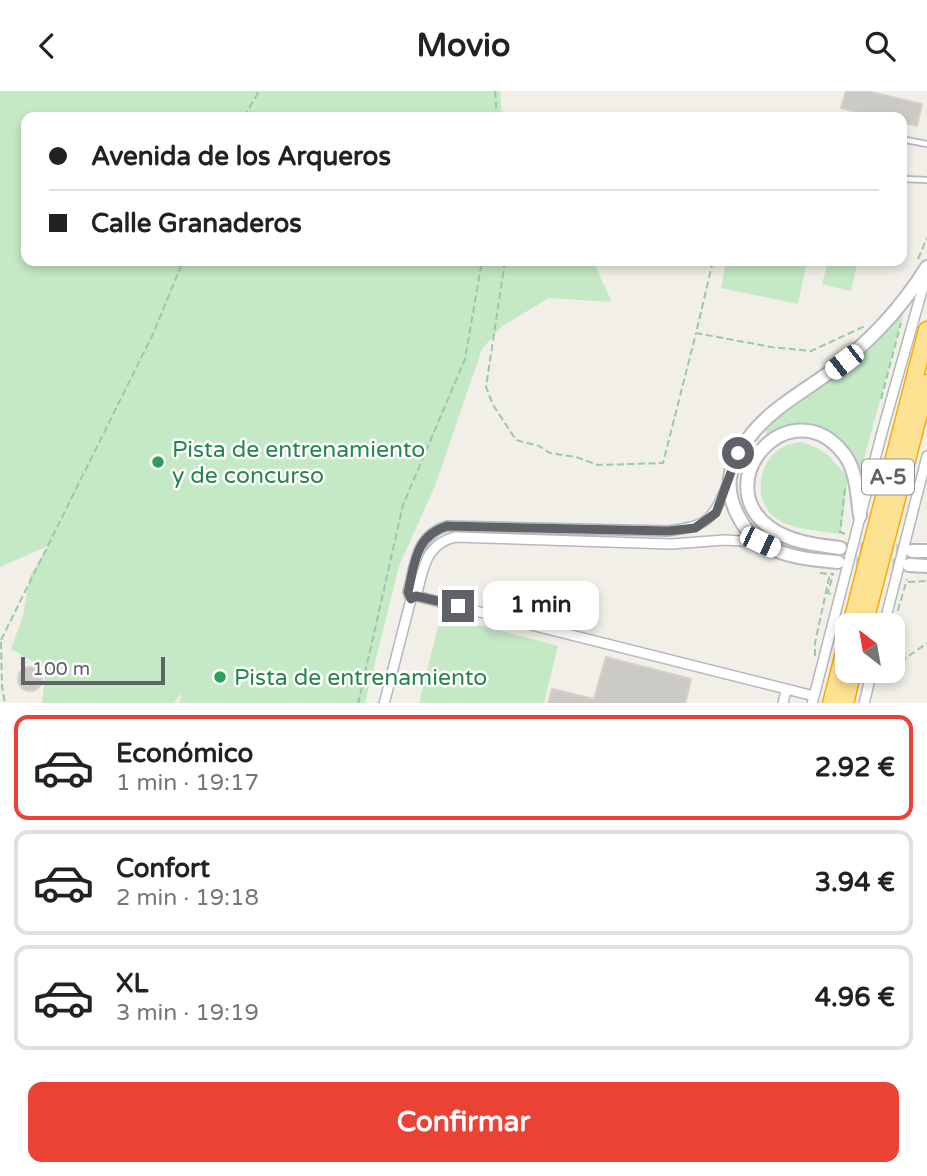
<!DOCTYPE html>
<html lang="es">
<meta charset="utf-8">
<style>
:root{--surface:#fff;--page:#f2f2f2;--text:#222;--muted:#767676;--line:#e0e0e0;--accent:#ea4335}
body{margin:0;font-family:"Varela Round",sans-serif;background:var(--page);color:var(--text);height:100vh;display:flex;flex-direction:column;font-size:26px;white-space:nowrap}
*{box-sizing:border-box;margin:0}
p{font-size:23px;color:var(--muted)}
.icon{flex:none;width:38px;height:38px;fill:none;stroke:currentColor;stroke-width:2;stroke-linecap:round;stroke-linejoin:round}
.map{position:relative;height:612px;overflow:hidden}
.sheet{display:flex;flex-direction:column;background:var(--surface);flex:1}
.sheet>*{flex:none}
.guide{position:absolute;left:21px;top:21px;width:886px;height:154px;border-radius:14px;box-shadow:0 4px 10px #0003;display:grid;align-content:center;height:154px;padding:0 28px;background:var(--surface)}
.needle{width:46px;rotate:329deg}
.buttons{position:absolute;left:835px;top:522px;display:grid;gap:14px}
.buttons a{display:grid;place-items:center;width:70px;height:70px;border-radius:14px;background:var(--surface);box-shadow:0 4px 10px #0003;font-size:35px}
.scale{position:absolute;left:21px;bottom:18px;width:144px;box-sizing:border-box;padding-left:7px;border:4px solid #5f6368;border-top:0;font-size:19px;line-height:24px;white-space:nowrap;color:#5f6368;-webkit-text-stroke:5px #fff;paint-order:stroke}
.end{position:absolute;width:32px;height:32px;margin:-16px;border:9px solid #5f6368;background:#fff;box-shadow:0 0 0 4px #fff}
.from{border-radius:50%}
.bubble{position:absolute;height:49px;border-radius:14px;background:var(--surface);box-shadow:0 4px 10px #0003;font-size:23px;font-weight:700;line-height:49px;text-align:center}
.car{position:absolute;width:21px;height:42px;margin:-21px -10px;border-radius:9px;box-shadow:0 0 5px 2px #0007;background:linear-gradient(#fff 24%,#345 0 40%,#fff 0 76%,#345 0 86%,#fff 0)}
.guide b{display:flex;align-items:center;gap:24px;height:66px;font-size:26px}
.guide b+b{border-top:2px solid var(--line)}
.guide i{width:18px;height:18px;background:var(--text)}
ul{padding:12px 0 0;list-style:none}
li{display:flex;align-items:center;gap:21px;height:105px;margin:0 14px 10px;padding:0 14px;border:4px solid var(--line);border-radius:14px}
li div{flex:1}
li b{display:block;font-size:26px}
li em{font-style:normal;font-weight:700}
li.current{border-color:var(--accent)}
li>.icon{width:63px;height:63px;stroke-width:1.5}
.button{display:flex;gap:14px;margin-top:auto;padding:14px 28px}
.button a{flex:1;height:80px;border-radius:14px;background:var(--accent);color:#fff;font-size:28px;font-weight:700;line-height:80px;text-align:center}
header{display:flex;justify-content:space-between;align-items:center;height:91px;padding:0 28px;background:var(--surface);font-size:32px;font-weight:700}
.map>svg:first-child{display:block}
.green{fill:#c5e8c5}
.building{fill:#cccac5;stroke:#d6d1c6;stroke-width:2}
.lines{fill:none;stroke-linecap:round;stroke-linejoin:round}
.secondary-tunnel{stroke:#ccccc8;stroke-width:12;stroke-dasharray:12 6;stroke-linecap:butt}
.lane-casing{stroke:#b5b8bc;stroke-width:8}
.street-casing{stroke:#b5b8bc;stroke-width:12}
.secondary-casing{stroke:#b6babf;stroke-width:16}
.highway-casing{stroke:#f9ab00;stroke-width:19}
.path{stroke:#9cc7a9;stroke-width:2;stroke-dasharray:7 3.5;stroke-linecap:butt}
.lane{stroke:#fff;stroke-width:4.5}
.street{stroke:#fff;stroke-width:9}
.secondary{stroke:#fff;stroke-width:12}
.highway{stroke:#fde293;stroke-width:16}
.route{stroke:#5f6368;stroke-width:9}
.leisure-dot{fill:#2e9e5b;stroke:#fff;stroke-width:2.5}
.labels{text-anchor:middle;stroke-width:5;stroke-linejoin:round;paint-order:stroke}
.shield{fill:#fff;stroke:#8f9295;stroke-width:2}
.shield-label{font-size:21px;font-weight:bold;fill:#5f6368}
.leisure-label{font-size:23px;fill:#27864d;stroke:#fff;text-anchor:start}
</style>
<header><svg class="icon" aria-label="back" viewBox="0 0 24 24"><path d="M15 5l-7 7 7 7"/></svg>Movio<svg class="icon" aria-label="search" viewBox="0 0 24 24"><circle cx="10" cy="10" r="6"/><path d="M15 15l6 6"/></svg></header>
<div class="map">
<svg width="927" height="613" viewBox="0 0 927 613">
<rect width="100%" height="100%" fill="#f1efe8"/>
<path class="green" d="M0,0H500L502,26H26V170H593L612,211L549,207L502,235L482,258L435,395L399,475L365,612H179L182,601L174,612H42L46,578L11,558L23,525L30,485L48,455L0,476Z
M726,170H807L798,213L721,197Z
M828,170H858L851,200L822,193Z
M904,221L862,375L859,378C845,350 827,327 792,333C784,334 774,341 767,344L765,337C814,301 862,266 904,221Z
M801,351C810,354 820,357 828,364C835,371 840,379 848,385L841,443C823,440 792,439 777,428C751,410 758,368 785,355C789,353 796,352 801,351Z
M441,524L558,555L544,612H419Z"/>
<path class="building" d="M846,0H867L922,13L917,35L901,31V26H880L841,17Z
M606,566L691,588L685,613H548L552,598L594,608Z
M18 588a12 12 0 1 1 24 0a12 12 0 1 1-24 0Z"/>
<g class="lines">
<path class="secondary-tunnel" d="M842,457L912,460
M838,471L909,474"/>
<g class="lane-casing">
<path id="lane" d="M901,48L927,53
M905,88L927,89"/>
</g>
<g class="street-casing">
<path id="street" d="M416,505L814,605
M412,507L416,505C424,478 424,454 455,446L671,453L725,449L759,451
M884,534L927,365
M384,613L411,508L408,501C416,472 415,445 447,435L668,440C708,435 713,429 728,392
M783,613L786,599
M812,613L881,345L927,182
M864,613L872,579"/>
</g>
<g class="secondary-casing">
<path id="secondary" d="M840,457C816,454 789,451 769,436C707,389 792,296 844,363C857,380 857,404 860,425
M912,460H927
M838,471C812,469 783,466 761,452C742,439 727,410 730,387C732,372 741,356 751,344C771,318 804,300 830,281C870,251 901,218 927,176
M909,474L927,475"/>
</g>
<g class="highway-casing">
<path id="highway" d="M851,534L927,239
M864,534L927,292
M831,613L847,550
M845,613L853,579"/>
</g>
<path class="path" d="M495,0L497,26
M244,26L259,0
M918,168L927,147
M505,170L486,296L493,314L516,349L539,355L550,362L576,366L598,374L663,372L696,242
M713,170L696,242L771,256L811,260L865,235
M881,308L901,232
M845,443L840,441L845,397
M820,482L830,483
M908,491L927,490
M831,503L828,502L833,483
M892,540L907,488
M1,549L153,243L183,170
M1,551L2,595L5,613
M815,565V552L829,487L830,483H834
M892,577L927,552
M880,586L890,579
M358,613L403,414L465,268L482,170"/>
<use href="#lane" class="lane"/>
<use href="#street" class="street"/>
<use href="#secondary" class="secondary"/>
<use href="#highway" class="highway"/>
</g>
<g class="lines">
<path class="route" d="M458,515L416,505L411,508L408,501C415,472 415,445 447,435L668,440L695,437L716,422L738,362"/>
</g>
<g class="leisure-dot">
<circle cx="158" cy="371" r="7"/>
<circle cx="220" cy="586" r="7"/>
</g>
<g class="labels">
<rect class="shield" x="862" y="368.5" width="52" height="35" rx="5"/>
<g class="shield-label">
<text x="888" y="393">A-5</text>
</g>
<g class="leisure-label">
<text x="172" y="366">Pista de entrenamiento<tspan x="172" dy="26">y de concurso</tspan></text>
<text x="234" y="594">Pista de entrenamiento</text>
</g>
</g>
</svg>
<div class="buttons">
<a><svg class="needle" viewBox="-14 -14 28 28"><path d="M0-13l5 13h-10z" fill="#e53935"/><path d="M0 13l5-13h-10z" fill="#767676"/></svg></a>
</div>
<div class="scale">100 m</div>
<i class="end from" style="left:738px;top:362px"></i>
<i class="end" style="left:458px;top:515px"></i>
<div class="bubble" style="left:483px;top:490px;width:116px">1 min</div>
<i class="car" style="left:844px;top:271px;rotate:232deg"></i>
<i class="car" style="left:760px;top:451px;rotate:115deg"></i>
<div class="guide">
<b><i class="from"></i>Avenida de los Arqueros</b>
<b><i></i>Calle Granaderos</b>
</div>
</div>
<section class="sheet">
<ul>
<li class="current"><svg class="icon" aria-label="car" viewBox="0 0 24 24"><path d="M5 17H2v-5l4-1 3-4h7l3 4 3 1v5h-3M9 17h6M6 11h13"/><circle cx="7" cy="17" r="2"/><circle cx="17" cy="17" r="2"/></svg><div><b>Económico</b><p>1 min · 19:17</p></div><em>2.92 €</em></li>
<li><svg class="icon" aria-label="car" viewBox="0 0 24 24"><path d="M5 17H2v-5l4-1 3-4h7l3 4 3 1v5h-3M9 17h6M6 11h13"/><circle cx="7" cy="17" r="2"/><circle cx="17" cy="17" r="2"/></svg><div><b>Confort</b><p>2 min · 19:18</p></div><em>3.94 €</em></li>
<li><svg class="icon" aria-label="car" viewBox="0 0 24 24"><path d="M5 17H2v-5l4-1 3-4h7l3 4 3 1v5h-3M9 17h6M6 11h13"/><circle cx="7" cy="17" r="2"/><circle cx="17" cy="17" r="2"/></svg><div><b>XL</b><p>3 min · 19:19</p></div><em>4.96 €</em></li>
</ul>
<div class="button"><a>Confirmar</a></div>
</section>
